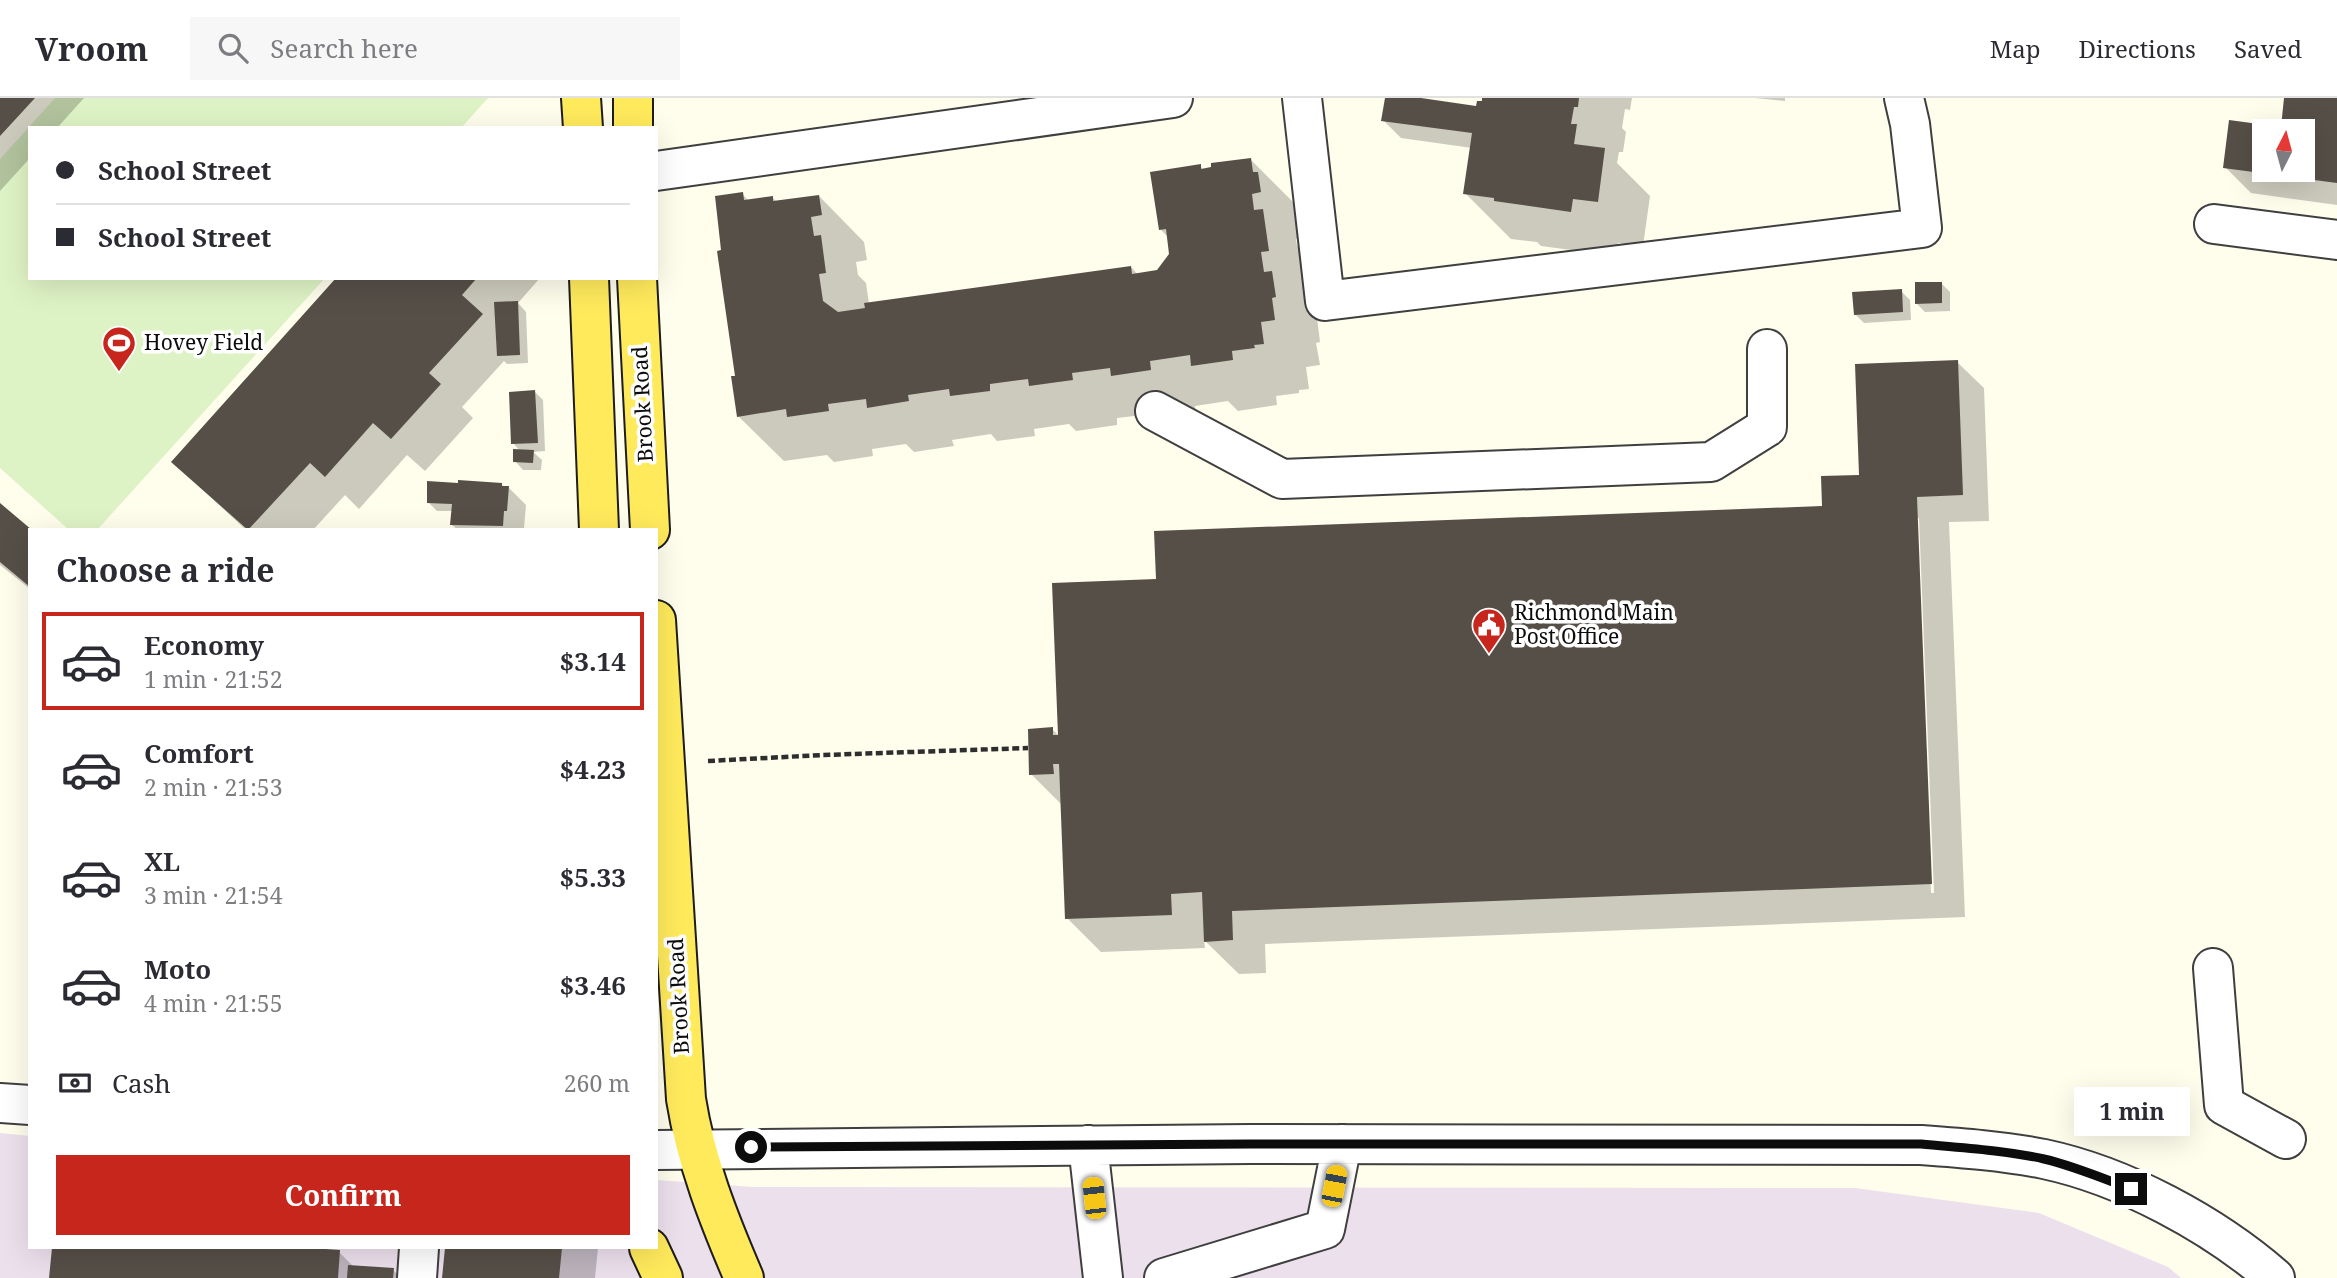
<!DOCTYPE html>
<meta charset="utf-8">
<style>
:root{--surface:#fff;--page:#f7f7f7;--text:#2b2b33;--muted:#7c7c81;--line:#e1e1e2;--accent:#c6261b}
body{margin:0;font-family:"Noto Serif",serif;background:var(--page);color:var(--text);height:100vh;display:flex;flex-direction:column;font-size:26px;white-space:nowrap}
*{box-sizing:border-box;margin:0}
p{font-size:23px;color:var(--muted)}
.icon{flex:none;width:38px;height:38px;fill:none;stroke:currentColor;stroke-width:2;stroke-linecap:round;stroke-linejoin:round}
.map{position:relative;flex:1;overflow:hidden}
.details{position:absolute;left:28px;top:430px;width:630px;height:721px;display:flex;flex-direction:column;background:var(--surface);border-radius:0px;box-shadow:0 7px 28px #0002}
.details>*{flex:none}
.top-card{position:absolute;left:28px;top:28px;width:630px;height:154px;border-radius:0px;box-shadow:0 7px 28px #0002;display:grid;align-content:center;height:154px;padding:0 28px;background:var(--surface)}
.needle{width:46px;rotate:6deg}
.controls{position:absolute;left:2252px;top:21px;display:grid;gap:14px}
.controls a{display:grid;place-items:center;width:63px;height:63px;border-radius:0px;background:var(--surface);box-shadow:0 7px 28px #0002;font-size:35px}
.end{position:absolute;width:32px;height:32px;margin:-16px;border:9px solid #0c0c0c;background:#fff;box-shadow:0 0 0 4px #fff}
.from{border-radius:50%}
.bubble{position:absolute;height:49px;border-radius:0px;background:var(--surface);box-shadow:0 7px 28px #0002;font-size:23px;font-weight:700;line-height:49px;text-align:center}
.car{position:absolute;width:21px;height:42px;margin:-21px -10px;border-radius:9px;box-shadow:0 0 5px 2px #0007;background:linear-gradient(#f5c518 24%,#345 0 40%,#f5c518 0 76%,#345 0 86%,#f5c518 0)}
.top-card b{display:flex;align-items:center;gap:24px;height:66px;font-size:26px}
.top-card b+b{border-top:2px solid var(--line)}
.top-card i{width:18px;height:18px;background:var(--text)}
ul{padding:0;list-style:none}
li{display:flex;align-items:center;gap:21px;height:98px;margin:0 14px 10px;padding:0 14px;border:4px solid transparent;border-radius:0px}
li div{flex:1}
li b{display:block;font-size:26px}
li em{font-style:normal;font-weight:700}
li.active{border-color:var(--accent)}
li>.icon{width:63px;height:63px;stroke-width:1.5}
h2{padding:0 28px;font-size:32px;line-height:84px}
.pay{display:flex;align-items:center;gap:18px;height:77px;padding:0 28px;font-size:26px}
.pay p{margin-inline-start:auto}
.primary-button{display:flex;gap:14px;margin-top:auto;padding:14px 28px}
.primary-button a{flex:1;height:80px;border-radius:0px;background:var(--accent);color:#fff;font-size:28px;font-weight:700;line-height:80px;text-align:center}
header{display:flex;align-items:center;gap:42px;box-sizing:border-box;height:98px;padding:0 35px;background:var(--surface);border-bottom:2px solid var(--line)}
header strong{font-size:33px}
nav{display:flex;gap:38px;margin-inline-start:auto;font-size:24px}
.search{width:490px;height:63px;background:var(--page);display:flex;align-items:center;gap:18px;box-sizing:border-box;padding:0 24px;border-radius:0px;color:var(--muted);font-size:26px}
.map>svg:first-child{display:block}
.industrial{fill:#ece0ec}
.pitch{fill:#def3c5}
.shadow{fill:#0003;fill-rule:evenodd}
.building{fill:#564f48;fill-rule:evenodd}
.lines{fill:none;stroke-linecap:round;stroke-linejoin:round}
.minor-casing{stroke:#3f3f3f;stroke-width:42}
.major-casing{stroke:#1d1d1d;stroke-width:42}
.path{stroke:#2e2e2e;stroke-width:4.5;stroke-dasharray:7 3.5;stroke-linecap:butt}
.minor{stroke:#fff;stroke-width:38}
.major{stroke:#ffea5c;stroke-width:38}
.route{stroke:#0c0c0c;stroke-width:9}
.labels{text-anchor:middle;stroke-width:7;stroke-linejoin:round;paint-order:stroke}
.poi-label{font-size:21px;fill:#0c0c0c;stroke:#fff;text-anchor:start}
.street-label{font-size:21px;fill:#0c0c0c;stroke:#fff}
</style>
<header>
<strong>Vroom</strong>
<div class="search"><svg class="icon" aria-label="search" viewBox="0 0 24 24"><circle cx="10" cy="10" r="6"/><path d="M15 15l6 6"/></svg>Search here</div>
<nav><a>Map</a><a>Directions</a><a>Saved</a></nav>
</header>
<div class="map">
<svg width="2337" height="1180" viewBox="0 0 2337 1180">
<rect width="100%" height="100%" fill="#fffdec"/>
<path class="industrial" d="M0,1035L30,1038V1150H656V1082L753,1089L1855,1090L2039,1115L2168,1169L2181,1180H0Z"/>
<path class="pitch" d="M55,0H488L461,30H30V180H325L97,432H69L0,370V61Z"/>
<path class="shadow" d="M0,0H84L57,30H30V60L0,93Z
M1386,0H1408L1474,9L1483,5L1484,0H1632L1630,12L1625,11L1622,30L1626,34L1623,54H1619L1617,65L1650,98L1643,148L1618,145L1616,158L1541,148L1537,144L1511,141L1465,95L1472,50L1401,40L1383,22Z
M1755,0H1785V3Z
M2286,0H2337V107L2251,95L2225,69L2230,24L2282,31ZM2264,33H2303V72H2264Z
M1251,62L1296,107L1306,139L1296,141L1297,148L1308,158L1305,199L1307,210L1317,220L1320,244L1316,245L1320,267L1306,269L1309,291L1299,292V295L1276,298L1277,307L1238,313L1228,303L1195,308L1196,317L1151,316L1117,320V327L1076,333L1069,326L1034,331L1035,338L997,343L991,336L952,342L954,348L914,354L906,346L872,351L873,358L834,364L827,357L784,363L738,318L737,280L723,153L742,96L749,103L772,99L777,104L819,98L864,144L867,162L856,164L858,177L866,185L869,206L1131,169L1138,177L1158,174L1171,157L1169,140L1160,131L1200,68L1204,72Z
M338,180H540L518,205L526,214L528,265L507,266L504,263L462,309L473,320L425,373L407,357L359,411L345,397L313,432H246L173,364Z
M1941,185L1950,194V213L1925,214L1916,205Z
M1901,193L1910,202L1911,222L1864,225L1855,216Z
M1957,264L1984,290L1989,423L1949,424L1965,819L1265,846L1266,875L1239,876L1204,842L1205,850L1101,854L1067,820L1063,708L1031,676L1052,631L1060,639L1158,483L1824,409L1861,379ZM1916,420H1919L1934,795H1931Z
M535,294L543,302L545,353L533,354L542,362L541,372H523L515,363L520,353L513,345Z
M501,387L508,389L526,407L524,430H521V432H458L452,427L453,413H437L428,404Z
M0,408L30,432V491L0,467Z
M53,1150H291L339,1154L355,1170L393,1172L401,1180H51Z
M446,1150H598L595,1180H444Z"/>
<path class="building" d="M0,0H35L0,38Z
M1385,0H1421L1476,8L1477,3H1482V0H1579L1578,9H1574L1571,26H1577L1574,46L1605,50L1598,104L1573,101L1571,114L1494,103V100L1463,96L1472,35L1381,23Z
M2284,0H2337V85L2223,70L2229,22L2281,29ZM2264,33H2303V72H2264Z
M1251,60L1253,74H1258L1261,94L1252,96L1254,112L1263,111L1269,153L1261,154L1264,174L1272,173L1276,199L1272,200L1275,222L1261,224L1264,246L1254,247L1255,250L1232,253L1233,262L1191,268L1190,257L1150,263L1151,272L1111,278L1110,270L1072,275L1073,282L1029,288L1028,281L990,286V293L950,298L949,291L908,297L909,303L867,310L866,301L828,306L829,313L787,319L786,311L737,319L731,278H735L717,153L721,152L715,98L743,94L744,102L773,98V103L819,97L822,117L811,119L814,138L821,137L826,175L819,176L823,203L838,214L865,210L864,205L1131,168L1132,176L1157,172L1169,156L1166,131L1159,132L1150,74L1201,66V71L1211,69V65Z
M336,180H477L462,197L483,216L429,275L441,286L391,341L373,325L325,379L310,365L248,432L171,364Z
M1915,184H1942V205L1915,206Z
M1902,191L1903,214L1854,217L1852,194Z
M518,203L520,257L497,258L494,204Z
M1958,262L1963,397L1917,399L1932,786L1232,813L1233,842L1204,844L1202,794L1171,796L1172,817L1065,821L1059,666H1053L1054,676L1029,677L1028,631L1053,629V637H1058L1052,485L1156,481L1154,433L1822,408L1821,378L1859,377L1855,266Z
M535,292L538,345L511,346L509,294Z
M513,351L534,352L533,365L513,364Z
M458,382L502,385V388H509L507,413H504L503,428L450,427L452,406L427,405V383L458,385Z
M0,405L32,432H30V489L0,464Z
M52,1150H311L340,1152L338,1180H49Z
M445,1150H562L559,1180H442Z
M348,1167L394,1170L393,1180H347Z"/>
<g class="lines">
<g class="minor-casing">
<path id="minor" d="M1302,0L1325,203L1922,130L1910,26L1904,0
M656,73L1173,0
M2214,126L2337,142
M1155,313L1282,381L1711,364L1767,329V251
M2213,870L2224,1007L2286,1041
M0,1005L30,1007
M1088,1047L1103,1180
M656,1052L1250,1046L1921,1047C1962,1050 2003,1053 2044,1061C2124,1078 2213,1126 2275,1180
M417,1180L419,1150
M1164,1180L1325,1131L1342,1046"/>
</g>
<g class="major-casing">
<path id="major" d="M581,0L583,30
M633,30V0
M589,180L599,432
M637,180L650,432
M656,522L686,1001C696,1064 719,1122 744,1180
M649,1150L663,1180"/>
</g>
<path class="path" d="M708,663L823,657L1028,650"/>
<use href="#minor" class="minor"/>
<use href="#major" class="major"/>
</g>
<g class="lines">
<path class="route" d="M751,1049L1250,1046H1921C1962,1050 2004,1052 2044,1061C2074,1068 2102,1080 2131,1091"/>
</g>
<defs>
<g id="stadium-pin" transform="scale(1.75)"><path d="M0 17L-7.5 6A9.5 9.5 0 1 1 7.5 6Z" fill="#c6261b" stroke="#fff"/><path d="M0-5a6.5 5 0 1 0 0 10a6.5 5 0 1 0 0-10ZM-3.5-1.8h7v3.6h-7Z" fill="#fff"/></g>
<g id="civic-pin" transform="scale(1.75)"><path d="M0 17L-7.5 6A9.5 9.5 0 1 1 7.5 6Z" fill="#c6261b" stroke="#fff"/><path d="M-.6-6.5H3V-4.5H.6V-3L4-1V1h2V6H-6V1h2V-1L-.6-3ZM-1.2 2.5V6h2.4V2.5Z" fill="#fff"/></g>
</defs>
<g fill-rule="evenodd">
<use href="#stadium-pin" x="119" y="245"/>
<use href="#civic-pin" x="1489" y="527"/>
</g>
<g class="labels">
<g class="poi-label">
<text x="144" y="252">Hovey Field</text>
<text x="1514" y="522">Richmond Main<tspan x="1514" dy="24">Post Office</tspan></text>
</g>
<g class="street-label">
<text transform="translate(643 306) rotate(-93)" y="7">Brook Road</text>
<text transform="translate(679 898) rotate(-93)" y="7">Brook Road</text>
</g>
</g>
</svg>
<div class="controls">
<a><svg class="needle" viewBox="-14 -14 28 28"><path d="M0-13l5 13h-10z" fill="#e53935"/><path d="M0 13l5-13h-10z" fill="#7c7c81"/></svg></a>
</div>
<i class="end from" style="left:751px;top:1049px"></i>
<i class="end" style="left:2131px;top:1091px"></i>
<div class="bubble" style="left:2074px;top:989px;width:116px">1 min</div>
<i class="car" style="left:1334px;top:1088px;rotate:11deg"></i>
<i class="car" style="left:1094px;top:1100px;rotate:354deg"></i>
<div class="top-card">
<b><i class="from"></i>School Street</b>
<b><i></i>School Street</b>
</div>
<section class="details">
<h2>Choose a ride</h2>
<ul>
<li class="active"><svg class="icon" aria-label="car" viewBox="0 0 24 24"><path d="M5 17H2v-5l4-1 3-4h7l3 4 3 1v5h-3M9 17h6M6 11h13"/><circle cx="7" cy="17" r="2"/><circle cx="17" cy="17" r="2"/></svg><div><b>Economy</b><p>1 min · 21:52</p></div><em>$3.14</em></li>
<li><svg class="icon" aria-label="car" viewBox="0 0 24 24"><path d="M5 17H2v-5l4-1 3-4h7l3 4 3 1v5h-3M9 17h6M6 11h13"/><circle cx="7" cy="17" r="2"/><circle cx="17" cy="17" r="2"/></svg><div><b>Comfort</b><p>2 min · 21:53</p></div><em>$4.23</em></li>
<li><svg class="icon" aria-label="car" viewBox="0 0 24 24"><path d="M5 17H2v-5l4-1 3-4h7l3 4 3 1v5h-3M9 17h6M6 11h13"/><circle cx="7" cy="17" r="2"/><circle cx="17" cy="17" r="2"/></svg><div><b>XL</b><p>3 min · 21:54</p></div><em>$5.33</em></li>
<li><svg class="icon" aria-label="car" viewBox="0 0 24 24"><path d="M5 17H2v-5l4-1 3-4h7l3 4 3 1v5h-3M9 17h6M6 11h13"/><circle cx="7" cy="17" r="2"/><circle cx="17" cy="17" r="2"/></svg><div><b>Moto</b><p>4 min · 21:55</p></div><em>$3.46</em></li>
</ul>
<div class="pay"><svg class="icon" aria-label="cash" viewBox="0 0 24 24"><path d="M3 7h18v10H3z"/><circle cx="12" cy="12" r="2"/></svg>Cash<p>260 m</p></div>
<div class="primary-button"><a>Confirm</a></div>
</section>
</div>
